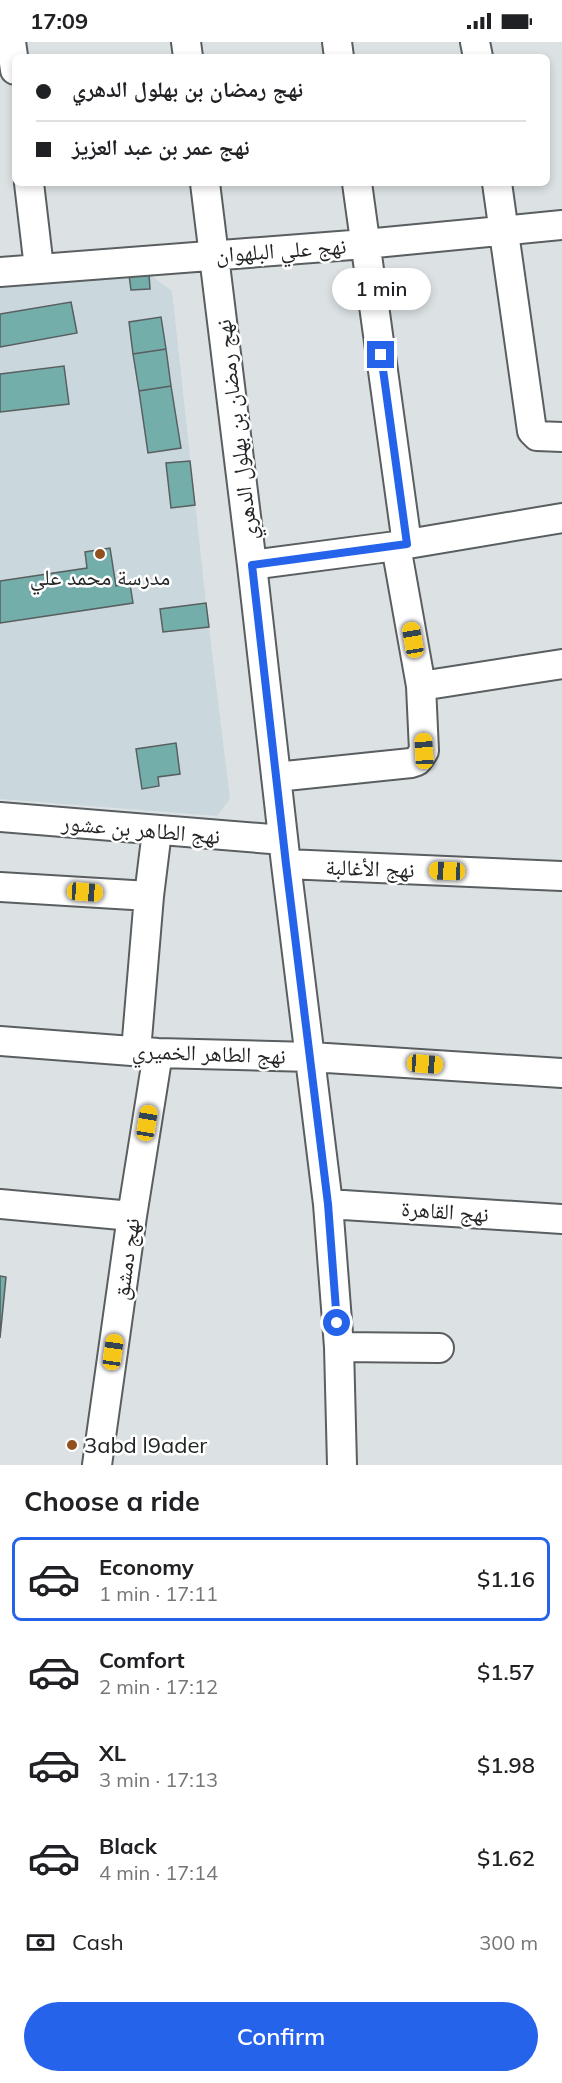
<!DOCTYPE html>
<meta charset="utf-8">
<style>
:root{--surface:#fff;--page:#f6f6f6;--text:#202124;--muted:#757577;--line:#e0e0e0;--accent:#2563eb}
body{margin:0;font-family:Mulish,"Noto Naskh Arabic",sans-serif;background:var(--page);color:var(--text);height:100vh;display:flex;flex-direction:column;font-size:22px;white-space:nowrap}
*{box-sizing:border-box;margin:0}
p{font-size:20px;color:var(--muted)}
.icon{flex:none;width:33px;height:33px;fill:none;stroke:currentColor;stroke-width:2;stroke-linecap:round;stroke-linejoin:round}
.map{position:relative;height:1423px;overflow:hidden}
.panel{display:flex;flex-direction:column;background:var(--surface);flex:1}
.panel>*{flex:none}
.top-card{position:absolute;left:12px;top:12px;width:538px;height:132px;border-radius:9px;box-shadow:0 3px 9px #0003;display:grid;align-content:center;height:132px;padding:0 24px;background:var(--surface)}
.end{position:absolute;width:27px;height:27px;margin:-14px;border:8px solid #2563eb;background:#fff;box-shadow:0 0 0 3px #fff}
.from{border-radius:50%}
.bubble{position:absolute;height:42px;border-radius:21px;background:var(--surface);box-shadow:0 3px 9px #0003;font-size:20px;font-weight:600;line-height:42px;text-align:center}
.car{position:absolute;width:18px;height:36px;margin:-18px -9px;border-radius:8px;box-shadow:0 0 4px 2px #0007;background:linear-gradient(#f5c518 24%,#345 0 40%,#f5c518 0 76%,#345 0 86%,#f5c518 0)}
.top-card b{display:flex;align-items:center;gap:21px;height:57px;font-size:22px}
.top-card b+b{border-top:2px solid var(--line)}
.top-card i{width:15px;height:15px;background:var(--text)}
ul{padding:0;list-style:none}
li{display:flex;align-items:center;gap:18px;height:84px;margin:0 12px 9px;padding:0 12px;border:3px solid transparent;border-radius:9px}
li div{flex:1}
li b{display:block;font-size:22px}
li em{font-style:normal;font-weight:600}
li.current{border-color:var(--accent)}
li>.icon{width:54px;height:54px;stroke-width:1.5}
h2{padding:0 24px;font-size:27px;line-height:72px}
.pay{display:flex;align-items:center;gap:15px;height:66px;padding:0 24px;font-size:22px}
.pay p{margin-inline-start:auto}
.action{display:flex;gap:12px;margin-top:auto;padding:12px 24px}
.action a{flex:1;height:69px;border-radius:36px;background:var(--accent);color:#fff;font-size:24px;font-weight:600;line-height:69px;text-align:center}
.status{display:flex;justify-content:space-between;align-items:center;height:42px;padding:0 30px;background:var(--surface);direction:ltr}
.status svg{height:16px;fill:currentColor}
.map>svg:first-child{display:block}
.built{fill:#cad7dd}
.building{fill:#73aeab;stroke:#595f5f;stroke-width:1.5}
.lines{fill:none;stroke-linecap:round;stroke-linejoin:round}
.minor-casing{stroke:#595e60;stroke-width:32}
.minor{stroke:#fff;stroke-width:28}
.route{stroke:#2563eb;stroke-width:8}
.poi-dot{fill:#92501f;stroke:#fff;stroke-width:2}
.labels{text-anchor:middle;stroke-width:5;stroke-linejoin:round;paint-order:stroke}
.street-label{font-size:22px;fill:#222425;stroke:#fff}
.poi-label{font-size:22px;fill:#222425;stroke:#fff}
</style>
<div class="status"><b>17:09</b><svg viewBox="0 0 49 12"><path d="M0 12V9h3v3zM5 12V6h3v6zM10 12V3h3v9zM15 12V0h3v12zM26 1h20v11H26zM47 4h2v5h-2z"/></svg></div>
<div class="map">
<svg width="562" height="1423" viewBox="0 0 562 1423">
<rect width="100%" height="100%" fill="#dce2e4"/>
<path class="built" d="M149,232L172,249L206,561L230,757L217,774L0,757V243Z"/>
<path class="building" d="M149,232L150,247L131,248L129,233Z
M71,260L77,291L0,305V272Z
M161,275L166,307L133,312L129,280Z
M166,307L171,344L139,349L133,312Z
M64,324L69,362L0,370V332Z
M171,344L181,406L148,411L139,349Z
M190,419L195,463L171,466L166,421Z
M110,506L116,544L130,542L133,561L0,581V539L87,526L85,510Z
M206,561L209,585L163,590L160,567Z
M176,701L180,732L158,735L159,744L142,747L136,707Z
M0,1234L6,1235L0,1296Z"/>
<g class="lines">
<g class="minor-casing">
<path id="minor" d="M11,0L15,28
M186,0L188,15
M337,0L339,15
M475,0L478,15
M29,141L39,226
M205,141L252,523L286,822L328,1162L339,1305L342,1423
M357,141L407,502
M497,141L532,389L537,394L562,395
M0,230L365,202L562,183
M252,523L396,504L562,476
M421,644L562,622
M276,735L411,721L417,719L424,709L421,644L396,504
M0,775L283,798
M286,822L562,834
M0,845L149,854
M0,999L158,1011L311,1015L562,1031
M136,1009L149,854L157,789
M0,1162L132,1174
M328,1162L562,1177
M339,1305L439,1306
M97,1423L132,1174L158,1011"/>
</g>
<use href="#minor" class="minor"/>
</g>
<g class="lines">
<path class="route" d="M337,1281L328,1162L286,822L252,523L407,502L381,313"/>
</g>
<g class="poi-dot">
<circle cx="100" cy="512" r="6"/>
<circle cx="72" cy="1403" r="6"/>
</g>
<g class="labels">
<g class="street-label">
<text transform="translate(281 208) rotate(-4)" y="8">نهج علي البلهوان</text>
<text transform="translate(236 388) rotate(-97)" y="8">نهج رمضان بن بهلول الدهري</text>
<text transform="translate(141 787) rotate(5)" y="8">نهج الطاهر بن عشور</text>
<text transform="translate(370 826) rotate(2)" y="8">نهج الأغالبة</text>
<text transform="translate(209 1011) rotate(2)" y="8">نهج الطاهر الخميري</text>
<text transform="translate(445 1169) rotate(4)" y="8">نهج القاهرة</text>
<text transform="translate(126 1217) rotate(-82)" y="8">نهج دمشق</text>
</g>
<g class="poi-label">
<text x="100" y="543">مدرسة محمد علي</text>
<text x="84" y="1411" text-anchor="start">3abd l9ader</text>
</g>
</g>
</svg>
<i class="end from" style="left:337px;top:1281px"></i>
<i class="end" style="left:381px;top:313px"></i>
<div class="bubble" style="left:332px;top:226px;width:99px">1 min</div>
<i class="car" style="left:413px;top:598px;rotate:350deg"></i>
<i class="car" style="left:424px;top:709px;rotate:357deg"></i>
<i class="car" style="left:447px;top:829px;rotate:272deg"></i>
<i class="car" style="left:85px;top:850px;rotate:94deg"></i>
<i class="car" style="left:425px;top:1022px;rotate:94deg"></i>
<i class="car" style="left:147px;top:1081px;rotate:9deg"></i>
<i class="car" style="left:113px;top:1310px;rotate:8deg"></i>
<div class="top-card">
<b><i class="from"></i>نهج رمضان بن بهلول الدهري</b>
<b><i></i>نهج عمر بن عبد العزيز</b>
</div>
</div>
<section class="panel">
<h2>Choose a ride</h2>
<ul>
<li class="current"><svg class="icon" aria-label="car" viewBox="0 0 24 24"><path d="M5 17H2v-5l4-1 3-4h7l3 4 3 1v5h-3M9 17h6M6 11h13"/><circle cx="7" cy="17" r="2"/><circle cx="17" cy="17" r="2"/></svg><div><b>Economy</b><p>1 min · 17:11</p></div><em>$1.16</em></li>
<li><svg class="icon" aria-label="car" viewBox="0 0 24 24"><path d="M5 17H2v-5l4-1 3-4h7l3 4 3 1v5h-3M9 17h6M6 11h13"/><circle cx="7" cy="17" r="2"/><circle cx="17" cy="17" r="2"/></svg><div><b>Comfort</b><p>2 min · 17:12</p></div><em>$1.57</em></li>
<li><svg class="icon" aria-label="car" viewBox="0 0 24 24"><path d="M5 17H2v-5l4-1 3-4h7l3 4 3 1v5h-3M9 17h6M6 11h13"/><circle cx="7" cy="17" r="2"/><circle cx="17" cy="17" r="2"/></svg><div><b>XL</b><p>3 min · 17:13</p></div><em>$1.98</em></li>
<li><svg class="icon" aria-label="car" viewBox="0 0 24 24"><path d="M5 17H2v-5l4-1 3-4h7l3 4 3 1v5h-3M9 17h6M6 11h13"/><circle cx="7" cy="17" r="2"/><circle cx="17" cy="17" r="2"/></svg><div><b>Black</b><p>4 min · 17:14</p></div><em>$1.62</em></li>
</ul>
<div class="pay"><svg class="icon" aria-label="cash" viewBox="0 0 24 24"><path d="M3 7h18v10H3z"/><circle cx="12" cy="12" r="2"/></svg>Cash<p>300 m</p></div>
<div class="action"><a>Confirm</a></div>
</section>
